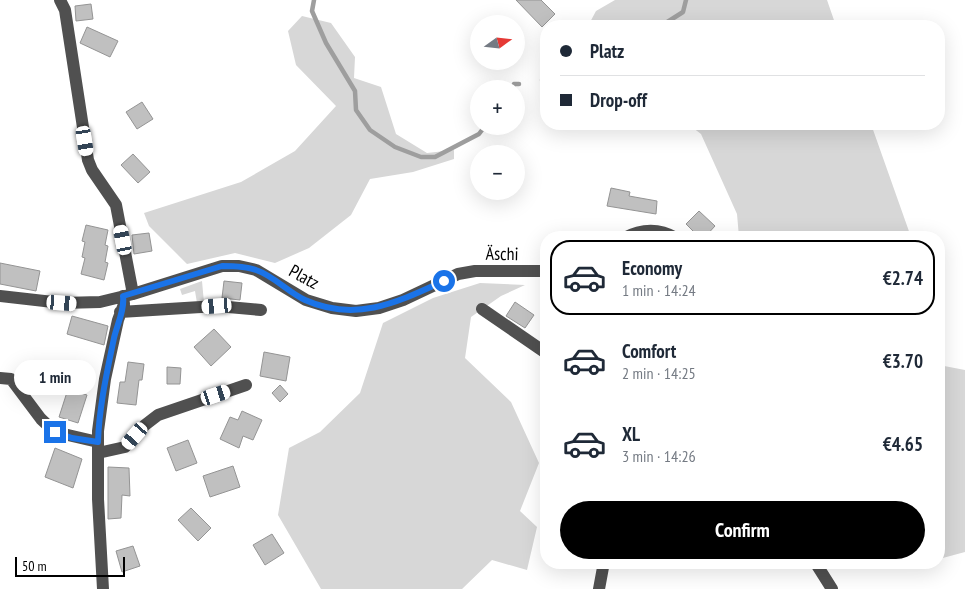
<!DOCTYPE html>
<meta charset="utf-8">
<style>
:root{--surface:#fff;--page:#f6f6f7;--text:#1f2937;--muted:#747a83;--line:#e0e1e3;--accent:#000}
body{margin:0;font-family:"PT Sans Narrow",sans-serif;background:var(--page);color:var(--text);height:100vh;display:flex;flex-direction:column;font-size:19px;white-space:nowrap}
*{box-sizing:border-box;margin:0}
p{font-size:16px;color:var(--muted)}
.icon{flex:none;width:28px;height:28px;fill:none;stroke:currentColor;stroke-width:2;stroke-linecap:round;stroke-linejoin:round}
.map{position:relative;flex:1;overflow:hidden}
.details{position:absolute;left:540px;top:231px;width:405px;height:338px;display:flex;flex-direction:column;background:var(--surface);border-radius:20px;box-shadow:0 5px 20px #0002}
.details>*{flex:none}
.top-card{position:absolute;left:540px;top:20px;width:405px;height:110px;border-radius:20px;box-shadow:0 5px 20px #0002;display:grid;align-content:center;height:110px;padding:0 20px;background:var(--surface)}
.needle{width:32px;rotate:75deg}
.fabs{position:absolute;left:470px;top:15px;display:grid;gap:10px}
.fabs a{display:grid;place-items:center;width:55px;height:55px;border-radius:50%;background:var(--surface);box-shadow:0 5px 20px #0002;font-size:25px}
.scale{position:absolute;left:15px;bottom:12px;width:110px;box-sizing:border-box;padding-left:5px;border:2px solid #000;border-top:0;font-size:14px;line-height:18px;white-space:nowrap;color:#000;-webkit-text-stroke:4px #fff;paint-order:stroke}
.end{position:absolute;width:22px;height:22px;margin:-11px;border:6px solid #1a73e8;background:#fff;box-shadow:0 0 0 2px #fff}
.from{border-radius:50%}
.bubble{position:absolute;height:35px;border-radius:18px;background:var(--surface);box-shadow:0 5px 20px #0002;font-size:16px;font-weight:800;line-height:35px;text-align:center}
.car{position:absolute;width:15px;height:30px;margin:-15px -8px;border-radius:6px;box-shadow:0 0 4px 1px #0007;background:linear-gradient(#fff 24%,#345 0 40%,#fff 0 76%,#345 0 86%,#fff 0)}
.top-card b{display:flex;align-items:center;gap:18px;height:48px;font-size:19px}
.top-card b+b{border-top:1px solid var(--line)}
.top-card i{width:12px;height:12px;background:var(--text)}
ul{padding:9px 0 0;list-style:none}
li{display:flex;align-items:center;gap:15px;height:75px;margin:0 10px 8px;padding:0 10px;border:2px solid transparent;border-radius:20px}
li div{flex:1}
li b{display:block;font-size:19px}
li em{font-style:normal;font-weight:800}
li.on{border-color:var(--accent)}
li>.icon{width:45px;height:45px;stroke-width:1.5}
.cta{display:flex;gap:10px;margin-top:auto;padding:10px 20px}
.cta a{flex:1;height:58px;border-radius:30px;background:var(--accent);color:#fff;font-size:20px;font-weight:800;line-height:58px;text-align:center}
.map>svg:first-child{display:block}
.green{fill:#d7d7d7}
.lines{fill:none;stroke-linecap:round;stroke-linejoin:round}
.stream{stroke:#9e9e9e;stroke-width:4.5}
.building{fill:#c0c0c0;stroke:#949494}
.minor{stroke:#505050;stroke-width:12}
.route{stroke:#1a73e8;stroke-width:6}
.labels{text-anchor:middle;stroke-width:4.5;stroke-linejoin:round;paint-order:stroke}
.street-label{font-size:18px;fill:#000;stroke:#fff}
</style>
<div class="map">
<svg width="965" height="589" viewBox="0 0 965 589">
<rect width="100%" height="100%" fill="#fff"/>
<path class="green" d="M615,0H827L836,26H588L596,11Z
M302,16L331,23L355,57L354,78L381,87L396,134L427,153L454,150V159L413,172L370,179L351,215L309,248L275,263L235,253L187,264L149,226L144,213L241,182L295,151L336,106L296,65L288,31Z
M688,124H871L911,237H739L737,214L701,134Z
M202,281L204,303H197L195,291L182,295L180,289Z
M480,283L525,285L501,296L471,317L465,358L511,402L539,463L520,511L537,527L527,570L492,560L462,589H321L278,515L289,448L320,432L360,393L383,323L433,298Z
M939,365L965,370V552L939,559Z"/>
<g class="lines">
<path class="stream" d="M314,0L312,11L326,43L355,91L356,110L370,130L395,147L421,157H435L479,134L485,126
M661,26L683,12L686,0
M542,80H546
M512,89L514,84H519"/>
</g>
<path class="building" d="M516,0H541L555,14L542,27Z
M91,4L93,19L76,21L75,6Z
M87,27L118,41L110,57L80,43Z
M142,102L153,119L137,129L126,112Z
M133,154L150,172L138,183L121,165Z
M611,188L630,192L629,196L657,201L656,214L607,206Z
M699,211L715,226L704,238H700L686,224Z
M86,225L108,230L105,245L108,246L105,262L108,263L104,280L81,274L85,258L82,257L85,242L82,241Z
M149,233L152,251L134,254L132,235Z
M0,263L40,271L36,291L0,284Z
M224,281L242,283L240,300L222,298Z
M515,302L534,315L525,328L506,316Z
M72,316L108,326L104,345L67,334Z
M214,329L231,347L211,366L194,347Z
M264,352L290,357L286,381L260,376Z
M128,362L144,364L142,380H139L136,405L117,403L120,382H125Z
M167,367L181,368L180,384H167Z
M280,385L288,394L280,402L272,393Z
M68,389L87,395L78,423L59,417Z
M242,411L262,420L253,440L243,436L239,448L220,439L230,417L238,420Z
M188,440L197,463L176,471L167,448Z
M55,448L82,459L73,488L45,477Z
M233,466L240,487L210,497L203,476Z
M108,467L129,468L130,496L122,495L121,518L108,519Z
M191,508L211,528L198,541L178,520Z
M272,534L284,553L265,565L253,545Z
M133,546L140,566L122,572L116,551Z"/>
<g class="lines">
<path class="minor" d="M60,0L65,10L88,160L92,170L116,205L133,294
M624,238C641,229 659,228 676,238
M0,296L62,303L100,302L133,294L222,266H239L256,270L306,300L332,308L356,311L379,308L403,300L458,274L475,271H546
M482,309L546,353
M120,312L217,306L261,310
M0,378L11,379L41,419L55,432L98,442
M98,453L125,447L145,425L158,415L246,385
M815,562L832,589
M103,589L98,499V431L105,379L118,320L124,304L123,296
M599,589L604,562"/>
</g>
<g class="lines">
<path class="route" d="M55,432L72,438L98,442C99,407 107,372 114,338C117,325 125,309 123,296L222,266C233,266 246,266 256,270C274,276 288,292 305,300C356,323 398,302 444,281"/>
</g>
<g class="labels">
<g class="street-label">
<text transform="translate(502 254) rotate(1)" y="6">Äschi</text>
<text transform="translate(304 277) rotate(29)" y="6">Platz</text>
</g>
</g>
</svg>
<div class="fabs">
<a><svg class="needle" viewBox="-14 -14 28 28"><path d="M0-13l5 13h-10z" fill="#e53935"/><path d="M0 13l5-13h-10z" fill="#747a83"/></svg></a>
<a>+</a>
<a>−</a>
</div>
<div class="scale">50 m</div>
<i class="end from" style="left:444px;top:281px"></i>
<i class="end" style="left:55px;top:432px"></i>
<div class="bubble" style="left:14px;top:360px;width:82px">1 min</div>
<i class="car" style="left:85px;top:141px;rotate:171deg"></i>
<i class="car" style="left:123px;top:240px;rotate:349deg"></i>
<i class="car" style="left:62px;top:303px;rotate:94deg"></i>
<i class="car" style="left:217px;top:306px;rotate:266deg"></i>
<i class="car" style="left:216px;top:395px;rotate:72deg"></i>
<i class="car" style="left:135px;top:436px;rotate:221deg"></i>
<div class="top-card">
<b><i class="from"></i>Platz</b>
<b><i></i>Drop-off</b>
</div>
<section class="details">
<ul>
<li class="on"><svg class="icon" aria-label="car" viewBox="0 0 24 24"><path d="M5 17H2v-5l4-1 3-4h7l3 4 3 1v5h-3M9 17h6M6 11h13"/><circle cx="7" cy="17" r="2"/><circle cx="17" cy="17" r="2"/></svg><div><b>Economy</b><p>1 min · 14:24</p></div><em>€2.74</em></li>
<li><svg class="icon" aria-label="car" viewBox="0 0 24 24"><path d="M5 17H2v-5l4-1 3-4h7l3 4 3 1v5h-3M9 17h6M6 11h13"/><circle cx="7" cy="17" r="2"/><circle cx="17" cy="17" r="2"/></svg><div><b>Comfort</b><p>2 min · 14:25</p></div><em>€3.70</em></li>
<li><svg class="icon" aria-label="car" viewBox="0 0 24 24"><path d="M5 17H2v-5l4-1 3-4h7l3 4 3 1v5h-3M9 17h6M6 11h13"/><circle cx="7" cy="17" r="2"/><circle cx="17" cy="17" r="2"/></svg><div><b>XL</b><p>3 min · 14:26</p></div><em>€4.65</em></li>
</ul>
<div class="cta"><a>Confirm</a></div>
</section>
</div>
